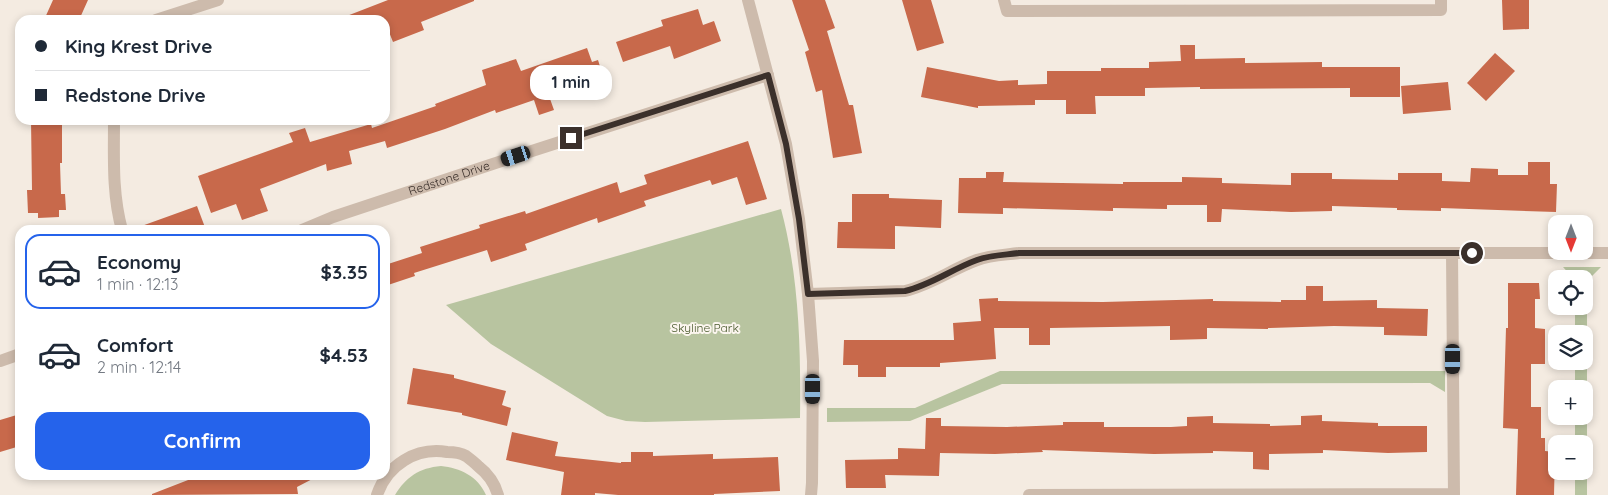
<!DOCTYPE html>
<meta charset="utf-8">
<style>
:root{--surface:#fff;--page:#f2f2f3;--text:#1f2937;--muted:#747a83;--line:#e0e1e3;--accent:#2563eb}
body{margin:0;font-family:Quicksand,sans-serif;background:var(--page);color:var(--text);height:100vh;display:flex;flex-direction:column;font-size:19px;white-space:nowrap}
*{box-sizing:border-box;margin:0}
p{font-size:16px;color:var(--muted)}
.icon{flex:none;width:28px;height:28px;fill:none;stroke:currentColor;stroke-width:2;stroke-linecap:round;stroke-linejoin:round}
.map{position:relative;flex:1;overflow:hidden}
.panel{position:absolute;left:15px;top:225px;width:375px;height:255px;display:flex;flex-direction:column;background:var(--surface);border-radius:15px;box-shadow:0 2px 8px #0003}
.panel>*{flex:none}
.top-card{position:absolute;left:15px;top:15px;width:375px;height:110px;border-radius:15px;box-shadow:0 2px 8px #0003;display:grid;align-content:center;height:110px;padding:0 20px;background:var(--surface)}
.needle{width:32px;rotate:180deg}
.controls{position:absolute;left:1548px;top:215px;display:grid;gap:10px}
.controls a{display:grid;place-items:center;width:45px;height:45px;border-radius:10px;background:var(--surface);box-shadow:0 2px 8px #0003;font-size:25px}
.end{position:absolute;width:22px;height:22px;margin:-11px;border:6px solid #3b302b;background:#fff;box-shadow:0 0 0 2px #fff}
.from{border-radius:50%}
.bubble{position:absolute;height:35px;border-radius:15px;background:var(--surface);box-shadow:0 2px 8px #0003;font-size:16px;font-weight:800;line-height:35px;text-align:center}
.car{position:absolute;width:15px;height:30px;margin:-15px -8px;border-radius:6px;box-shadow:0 0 4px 1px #0007;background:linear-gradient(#222 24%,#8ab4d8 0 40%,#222 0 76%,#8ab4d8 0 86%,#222 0)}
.top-card b{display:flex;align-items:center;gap:18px;height:48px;font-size:19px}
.top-card b+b{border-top:1px solid var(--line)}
.top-card i{width:12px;height:12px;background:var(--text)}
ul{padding:9px 0 0;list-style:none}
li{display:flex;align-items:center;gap:15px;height:75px;margin:0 10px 8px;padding:0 10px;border:2px solid transparent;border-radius:15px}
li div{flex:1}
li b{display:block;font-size:19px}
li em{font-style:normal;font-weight:800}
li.active{border-color:var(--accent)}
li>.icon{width:45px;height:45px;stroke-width:1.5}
.cta{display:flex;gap:10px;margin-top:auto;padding:10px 20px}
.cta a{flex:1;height:58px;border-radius:15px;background:var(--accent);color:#fff;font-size:20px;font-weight:800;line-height:58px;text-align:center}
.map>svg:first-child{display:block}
.green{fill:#b8c4a0}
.building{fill:#c8694b}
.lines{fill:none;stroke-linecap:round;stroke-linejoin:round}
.minor{stroke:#cdbbac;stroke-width:12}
.route{stroke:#3b302b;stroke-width:6}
.labels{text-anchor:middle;stroke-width:4;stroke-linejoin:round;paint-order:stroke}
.street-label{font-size:12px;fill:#3b302b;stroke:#fbf5ee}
.park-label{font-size:12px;fill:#4a5a2e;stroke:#fbf5ee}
</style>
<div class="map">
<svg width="1608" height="495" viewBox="0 0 1608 495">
<rect width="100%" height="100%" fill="#f4ebe1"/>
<path class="green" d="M781,209C799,276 801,348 800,418L645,422L626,421L607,416L491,344L446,305Z
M1563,267H1601L1587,281V495H1575V471H1584V444H1575V416H1584V389H1575V361H1584V334H1575V306H1584V279H1574Z
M1000,371H1445V392L1430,383L1002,384L910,421L827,422V408H915Z
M441,466C460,468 478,476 486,495H395C406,477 419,468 441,466Z"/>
<path class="building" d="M53,0H88L79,20H44Z
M388,0H474V1L421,22L424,30L393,42L389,32L385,33V20H339V19Z
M792,0H825L835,28L827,31L849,105H853L862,153L833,158L822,90L816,92L805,52L809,50Z
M902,0H931L944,43L917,51Z
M1502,0H1529V29L1503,30Z
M698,9L703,25L714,21L721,41L674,59L670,46L623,62L616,42L663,26L661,20Z
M1180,45H1195V59L1245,58V63L1322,62V67H1400V97H1350V88L1200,89V87L1145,88V96H1095L1096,114H1066V100H1035V105L978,106V108L921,97L927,67L999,81L1018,80V85L1047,84V71H1101V68H1149V62L1181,61Z
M587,48L592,62L598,60L604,79L549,96L554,110L539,115L534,100L496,113L495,110L445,129L387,148L385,141L349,151L352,164L327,171L326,164L260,189L268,211L242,220L236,204L211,213L198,176L293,142L289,133L305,128L310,142L371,124L372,128L436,106L435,104L486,85L482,70L516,59L521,71Z
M1495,53L1515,71L1486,101L1467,83Z
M1448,82L1451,110L1403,114L1401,86Z
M31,120H62V163H60L61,194H65L66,210H59V217L38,218V213H28L27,190H32Z
M748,141L767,199L746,205L737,177L712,185L710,180L644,201L646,206L598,223L597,218L525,244L527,250L491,262L487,250L414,273L415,276L385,286V265L422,253L420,247L480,228L479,225L525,211L526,214L617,182L620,193L647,184L644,175Z
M1528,162H1550V184H1557L1556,212L1441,208V211L1397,210V208L1332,206V211L1291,212L1222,209L1221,222H1207V205H1167V209L1113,208V211L1003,208V214L958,213L959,178H986V172H1004L1003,182L1123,184V182H1182V177L1222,178V183L1291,185V173H1332V179L1398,180V173H1442V181L1470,182L1471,168L1498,169V175H1528Z
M852,194H889V198L942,200L941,228L895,226V249L837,248L838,222H852Z
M197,206L206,230H136V228Z
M1508,283H1539L1540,299H1535V328L1545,329V364H1531V407H1541V438H1545V451L1555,452L1554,495H1516L1518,429L1503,428L1506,328H1508Z
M1306,286H1323V301L1377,300V308L1428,309L1427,336L1384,335V327L1334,326L1268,328V329L1207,328V339L1170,340V326L1050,328V345H1029V328H994L996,359L940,363V367H886V377H858V365H843L844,340H954L953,323L981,321L979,299L998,298V301L1103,302L1213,299V301L1281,302V300H1306Z
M413,368L454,375V378L506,391L502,405L511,408L507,426L462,415V413L407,404Z
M20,414V446L0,452V420Z
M1322,415V421L1378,423V426H1427V452L1388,453L1323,450V453L1269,454V470L1253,469V452L1213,451V453L1154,454L1042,450L1043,452L995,454L940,453L939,476L885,475L886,488H846L845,460L898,459V448L925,449L926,418H941V426L1007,427L1063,425V422H1104V427H1171L1187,426V417L1213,416V423L1270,424V426L1301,425V416Z
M512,432L558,442L555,456L621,463V462H631V452H653V456L713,454V459L778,457L780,491L714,494V495H618L595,493V495H561L564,472L506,460Z
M201,475H320L297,487L298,494L152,495V494Z"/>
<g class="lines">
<g class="minor">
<path d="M748,0L786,144L799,219L808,294L813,361L812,483L811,495"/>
<path d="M1004,0L1007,11L1441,10V0"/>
<path d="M156,20L218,0"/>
<path d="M114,120C114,157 112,194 122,230"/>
<path id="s1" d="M302,230L333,217L535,150L768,75"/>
<path d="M808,294L905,291C931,285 952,269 977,260C991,255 1005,255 1019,253H1608"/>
<path d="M0,361L20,354"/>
<path d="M377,495C387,465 416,447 447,452C453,452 461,453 466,456C470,459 475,463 478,466C487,473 495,484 498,495"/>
<path d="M1029,495L1454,494L1452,253"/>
</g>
</g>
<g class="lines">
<path class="route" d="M571,138L768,75L786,144L799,219L808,294L905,291C931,285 952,269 977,260C991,255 1005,255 1019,253H1472"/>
</g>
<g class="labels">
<g class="street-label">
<text dy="4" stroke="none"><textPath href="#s1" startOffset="156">Redstone Drive</textPath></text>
</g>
<g class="park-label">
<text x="705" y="332">Skyline Park</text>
</g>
</g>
</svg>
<div class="controls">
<a><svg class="needle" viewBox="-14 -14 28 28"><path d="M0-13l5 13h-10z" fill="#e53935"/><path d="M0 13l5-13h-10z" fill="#747a83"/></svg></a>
<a><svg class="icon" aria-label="locate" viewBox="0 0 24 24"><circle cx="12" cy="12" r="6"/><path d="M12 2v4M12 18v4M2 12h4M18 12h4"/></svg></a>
<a><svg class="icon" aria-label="layers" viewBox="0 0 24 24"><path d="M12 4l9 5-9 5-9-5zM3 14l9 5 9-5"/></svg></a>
<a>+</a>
<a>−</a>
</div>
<i class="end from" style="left:1472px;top:253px"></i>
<i class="end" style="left:571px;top:138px"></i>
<div class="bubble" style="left:530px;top:65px;width:82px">1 min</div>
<i class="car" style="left:516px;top:156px;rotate:252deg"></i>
<i class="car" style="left:1453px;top:359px;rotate:180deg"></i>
<i class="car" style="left:813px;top:389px;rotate:180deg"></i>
<div class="top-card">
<b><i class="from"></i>King Krest Drive</b>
<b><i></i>Redstone Drive</b>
</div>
<section class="panel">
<ul>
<li class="active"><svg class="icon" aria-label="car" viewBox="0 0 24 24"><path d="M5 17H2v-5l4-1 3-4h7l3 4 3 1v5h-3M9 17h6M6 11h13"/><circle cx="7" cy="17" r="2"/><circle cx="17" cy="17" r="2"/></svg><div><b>Economy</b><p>1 min · 12:13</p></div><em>$3.35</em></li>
<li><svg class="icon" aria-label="car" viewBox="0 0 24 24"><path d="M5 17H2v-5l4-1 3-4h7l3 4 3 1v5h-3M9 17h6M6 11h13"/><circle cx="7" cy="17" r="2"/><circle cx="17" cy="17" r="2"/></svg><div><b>Comfort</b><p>2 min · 12:14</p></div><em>$4.53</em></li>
</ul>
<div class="cta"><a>Confirm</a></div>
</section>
</div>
